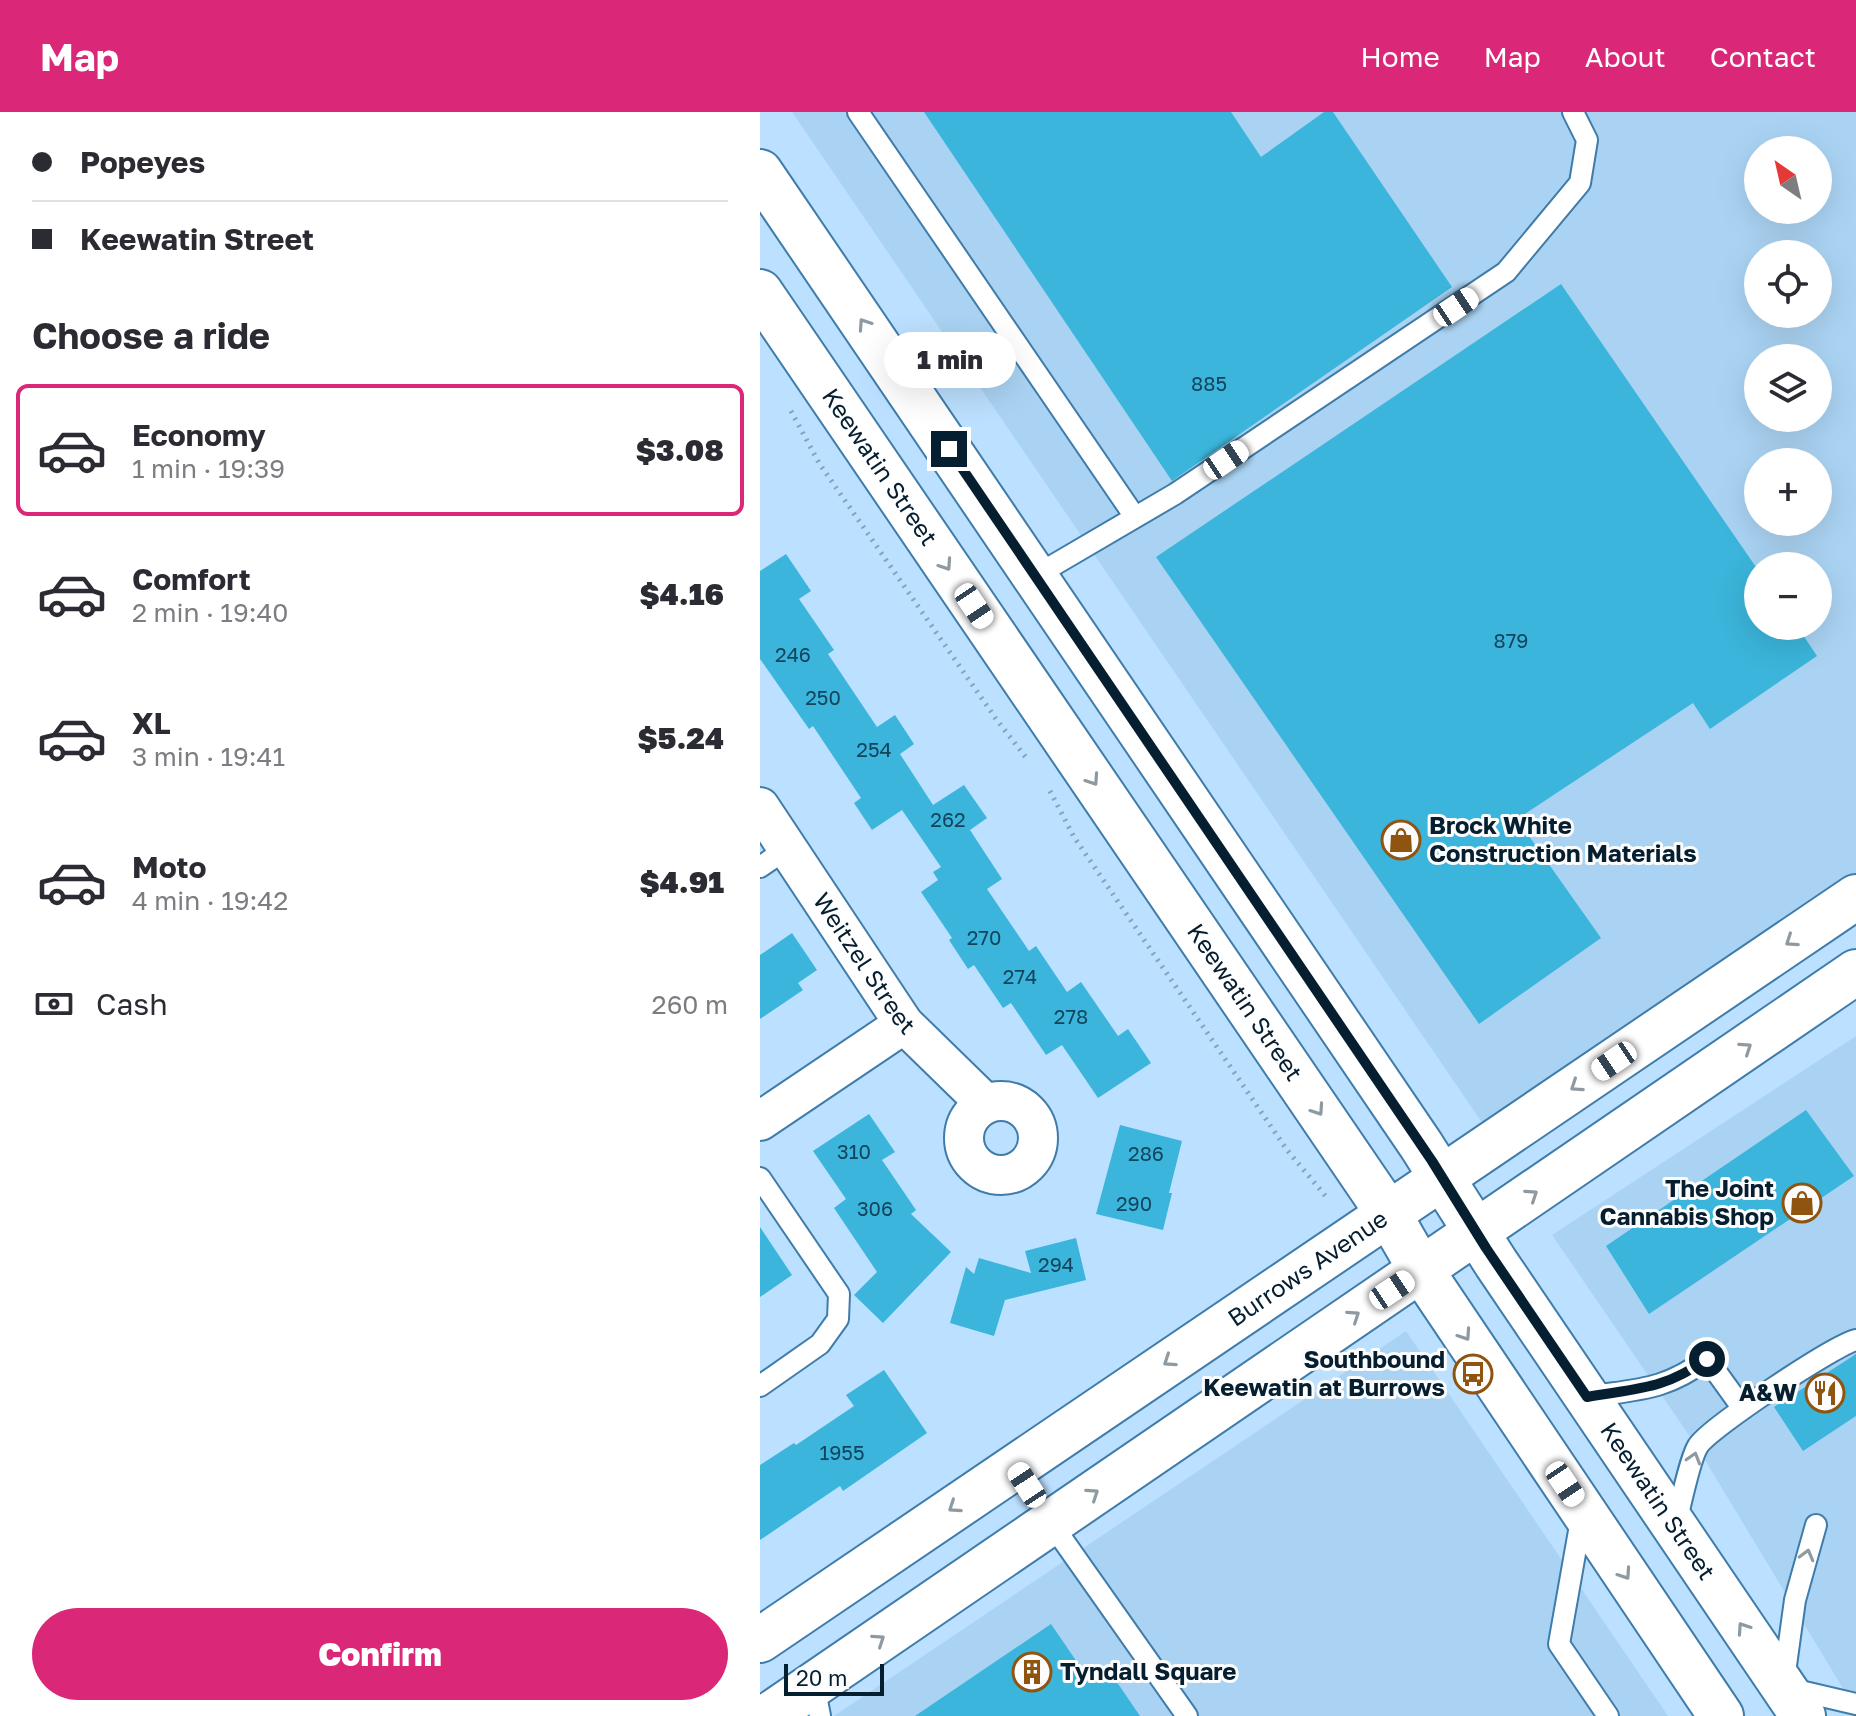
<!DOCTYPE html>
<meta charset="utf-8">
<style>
:root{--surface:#fff;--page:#f2f2f3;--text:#2b2b33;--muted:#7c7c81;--line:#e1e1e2;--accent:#db2777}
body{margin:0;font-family:"Golos Text",sans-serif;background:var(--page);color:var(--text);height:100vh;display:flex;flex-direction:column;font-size:30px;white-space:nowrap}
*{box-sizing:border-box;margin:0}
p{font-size:26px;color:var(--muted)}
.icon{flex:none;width:44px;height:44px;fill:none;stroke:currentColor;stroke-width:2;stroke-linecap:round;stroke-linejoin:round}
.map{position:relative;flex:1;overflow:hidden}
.panel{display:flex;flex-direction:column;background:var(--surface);width:760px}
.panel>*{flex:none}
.banner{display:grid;align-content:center;height:176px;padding:0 32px;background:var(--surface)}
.needle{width:52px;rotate:326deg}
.tools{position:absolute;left:984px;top:24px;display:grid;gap:16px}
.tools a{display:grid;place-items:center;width:88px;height:88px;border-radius:50%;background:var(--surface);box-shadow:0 8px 32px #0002;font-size:40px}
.scale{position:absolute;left:24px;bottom:20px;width:100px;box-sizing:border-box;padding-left:8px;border:4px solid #051f31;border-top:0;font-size:22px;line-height:28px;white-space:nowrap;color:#051f31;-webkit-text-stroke:6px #fcfcfc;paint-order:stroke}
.end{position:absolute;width:36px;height:36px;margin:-18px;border:10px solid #051f31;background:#fff;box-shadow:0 0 0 4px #fff}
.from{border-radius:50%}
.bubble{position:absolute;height:56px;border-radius:28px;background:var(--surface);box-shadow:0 8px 32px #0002;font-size:26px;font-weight:800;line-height:56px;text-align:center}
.car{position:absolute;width:24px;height:48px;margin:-24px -12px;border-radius:10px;box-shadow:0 0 6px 2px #0007;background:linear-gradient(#fff 24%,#345 0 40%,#fff 0 76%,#345 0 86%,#fff 0)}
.banner b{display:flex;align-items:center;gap:28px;height:76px;font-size:30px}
.banner b+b{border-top:2px solid var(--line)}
.banner i{width:20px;height:20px;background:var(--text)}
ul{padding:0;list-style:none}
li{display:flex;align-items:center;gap:24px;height:132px;margin:0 16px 12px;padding:0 16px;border:4px solid transparent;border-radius:12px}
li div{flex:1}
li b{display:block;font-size:30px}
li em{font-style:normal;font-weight:800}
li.selected{border-color:var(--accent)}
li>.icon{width:72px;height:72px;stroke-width:1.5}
h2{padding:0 32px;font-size:36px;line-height:96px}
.pay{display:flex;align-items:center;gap:20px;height:88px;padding:0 32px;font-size:30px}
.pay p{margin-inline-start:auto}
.cta{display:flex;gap:16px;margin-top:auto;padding:16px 32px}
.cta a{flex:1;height:92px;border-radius:48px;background:var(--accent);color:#fff;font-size:32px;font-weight:800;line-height:92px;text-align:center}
header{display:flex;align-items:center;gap:48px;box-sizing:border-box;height:112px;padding:0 40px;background:var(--accent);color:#fff}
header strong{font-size:38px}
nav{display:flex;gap:44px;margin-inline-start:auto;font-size:28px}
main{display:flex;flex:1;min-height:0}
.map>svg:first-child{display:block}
.built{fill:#aad3f3;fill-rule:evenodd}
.building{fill:#3bb5db}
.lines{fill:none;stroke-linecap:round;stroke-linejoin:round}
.service-casing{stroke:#3f7caa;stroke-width:24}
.minor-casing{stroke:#3f7caa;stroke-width:42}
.tertiary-casing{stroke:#3f7caa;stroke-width:48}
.secondary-casing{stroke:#3f7caa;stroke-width:48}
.path{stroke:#83a4bf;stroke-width:5;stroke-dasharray:2 6;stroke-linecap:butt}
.service{stroke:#fff;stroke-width:20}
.minor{stroke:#fff;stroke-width:38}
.tertiary{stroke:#fff;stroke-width:44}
.secondary{stroke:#fff;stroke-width:44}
.oneway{stroke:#8e9aa2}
.route{stroke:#051f31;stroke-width:10}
.labels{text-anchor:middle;stroke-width:6;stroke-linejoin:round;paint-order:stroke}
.number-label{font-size:20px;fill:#12445c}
.street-label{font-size:24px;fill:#051f31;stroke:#fcfcfc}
.poi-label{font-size:24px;font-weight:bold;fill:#051f31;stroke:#fcfcfc;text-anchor:end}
</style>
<header>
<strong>Map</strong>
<nav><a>Home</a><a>Map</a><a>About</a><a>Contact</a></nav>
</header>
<main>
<section class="panel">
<div class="banner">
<b><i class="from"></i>Popeyes</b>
<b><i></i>Keewatin Street</b>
</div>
<h2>Choose a ride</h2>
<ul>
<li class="selected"><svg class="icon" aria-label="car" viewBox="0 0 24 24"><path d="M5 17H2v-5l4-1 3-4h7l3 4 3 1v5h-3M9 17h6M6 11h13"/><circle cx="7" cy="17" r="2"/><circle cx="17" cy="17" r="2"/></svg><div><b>Economy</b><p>1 min · 19:39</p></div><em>$3.08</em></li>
<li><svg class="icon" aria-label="car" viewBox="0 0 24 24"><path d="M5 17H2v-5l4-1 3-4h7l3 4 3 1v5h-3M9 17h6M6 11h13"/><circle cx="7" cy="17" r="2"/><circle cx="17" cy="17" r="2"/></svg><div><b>Comfort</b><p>2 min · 19:40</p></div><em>$4.16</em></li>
<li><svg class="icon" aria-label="car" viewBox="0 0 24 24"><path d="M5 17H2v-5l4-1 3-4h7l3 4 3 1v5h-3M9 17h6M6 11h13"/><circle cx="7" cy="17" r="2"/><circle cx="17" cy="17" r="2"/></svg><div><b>XL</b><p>3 min · 19:41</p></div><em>$5.24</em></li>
<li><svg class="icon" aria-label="car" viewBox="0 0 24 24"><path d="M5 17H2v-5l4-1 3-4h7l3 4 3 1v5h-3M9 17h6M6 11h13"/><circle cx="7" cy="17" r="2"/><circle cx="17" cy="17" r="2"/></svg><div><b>Moto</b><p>4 min · 19:42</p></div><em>$4.91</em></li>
</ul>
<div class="pay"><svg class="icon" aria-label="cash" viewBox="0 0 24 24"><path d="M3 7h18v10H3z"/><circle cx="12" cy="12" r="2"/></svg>Cash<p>260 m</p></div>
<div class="cta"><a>Confirm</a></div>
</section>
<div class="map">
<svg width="1096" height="1604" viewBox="0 0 1096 1604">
<rect width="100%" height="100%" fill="#bce0ff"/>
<path class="built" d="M32,0H1096V769L725,1015ZM998,38H1058V98H998ZM998,142H1058V202H998ZM998,246H1058V306H998ZM998,350H1058V410H998ZM998,454H1058V514H998Z
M1096,924V1598L937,1335L792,1123Z
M646,1219L908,1604H74Z"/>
<path class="building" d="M164,0H471L501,45L564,0H573L692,175L412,369Z
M801,172L998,458V514H1037L1057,544L950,617L933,591L757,707L841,826L719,912L396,445Z
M26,442L51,479L39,487L74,538L68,542L117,615L135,603L154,632L140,642L173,693L204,673L227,706L210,718L242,767L227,777L269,839L276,834L307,880L321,870L358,924L368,917L391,951L338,986L302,933L286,943L251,891L243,896L214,853L208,857L189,828L192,826L161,780L178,768L173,760L181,755L142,698L112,718L94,691L101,686L53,614L49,617L0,547V459Z
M32,821L57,858L38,871L43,878L0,907V843Z
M1046,998L1094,1064L889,1202L846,1134Z
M109,1002L135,1040L122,1048L156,1098L151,1102L191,1140L123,1211L94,1183L117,1160L74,1096L86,1087L53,1039Z
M360,1013L422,1029L409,1081H412L403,1118L336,1102Z
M0,1115L32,1163L0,1185Z
M316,1126L326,1168L245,1188L234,1224L190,1211L206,1155L214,1162L219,1146L271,1161L265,1139Z
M1096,1242V1304L1043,1339L1014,1295Z
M124,1258L167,1321L83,1379L80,1374L0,1428V1353L34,1331L36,1333L94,1294L86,1283Z
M291,1512L328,1566L346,1554L380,1604H155Z"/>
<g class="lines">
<g class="service-casing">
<path id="service" d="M98,0L375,405
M275,464L415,382L746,160L820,71L827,28L813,0
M0,755L28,736
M0,1066L79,1182L78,1207L60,1232L0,1274
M827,1285C878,1277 904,1279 947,1247L983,1297
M822,1402L799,1532L848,1604
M291,1411L427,1604
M916,1411C920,1395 930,1346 938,1334C949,1316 1075,1233 1096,1228
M1056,1413L1035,1488L1023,1575L1096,1592
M54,1573L60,1604"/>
</g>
<g class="minor-casing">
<g id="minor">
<path id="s1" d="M0,695L144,912L226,992"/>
<circle cx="241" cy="1026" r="37"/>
<path d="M0,1009L144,912"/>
</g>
</g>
<g class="tertiary-casing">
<g id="tertiary">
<path id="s2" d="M0,1528L1096,785"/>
<path d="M8,1604L1096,860"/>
</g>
</g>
<g class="secondary-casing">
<g id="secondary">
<path id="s3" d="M0,60L661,1033L736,1151L1043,1604"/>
<path id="s4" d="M0,180L628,1101L661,1158L961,1604"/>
</g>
</g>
<path class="path" d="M31,299L59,351L236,607L268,648
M290,679L314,725L527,1038L568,1087"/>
<use href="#service" class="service"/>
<use href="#minor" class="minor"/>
<use href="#tertiary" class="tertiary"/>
<use href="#secondary" class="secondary"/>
</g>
<defs><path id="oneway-chevron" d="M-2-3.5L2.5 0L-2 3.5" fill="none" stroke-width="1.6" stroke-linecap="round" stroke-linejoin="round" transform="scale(2)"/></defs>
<g class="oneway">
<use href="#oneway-chevron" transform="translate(104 212) rotate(-124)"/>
<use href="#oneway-chevron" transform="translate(186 453) rotate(56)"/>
<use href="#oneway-chevron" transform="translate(333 668) rotate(56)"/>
<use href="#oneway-chevron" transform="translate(1031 829) rotate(146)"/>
<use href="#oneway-chevron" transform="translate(986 936) rotate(-34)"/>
<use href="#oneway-chevron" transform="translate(816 974) rotate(146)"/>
<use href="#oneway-chevron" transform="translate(558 998) rotate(56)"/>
<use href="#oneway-chevron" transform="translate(772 1083) rotate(-34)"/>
<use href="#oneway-chevron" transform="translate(594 1204) rotate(-34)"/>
<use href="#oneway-chevron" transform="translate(705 1223) rotate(56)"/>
<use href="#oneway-chevron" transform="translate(409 1249) rotate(146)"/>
<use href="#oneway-chevron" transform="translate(934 1346) rotate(-73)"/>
<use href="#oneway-chevron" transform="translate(333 1382) rotate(-34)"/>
<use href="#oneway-chevron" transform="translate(194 1395) rotate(146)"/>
<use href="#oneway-chevron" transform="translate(1047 1443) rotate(-75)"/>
<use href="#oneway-chevron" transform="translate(865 1462) rotate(56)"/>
<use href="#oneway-chevron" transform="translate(983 1516) rotate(-124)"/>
<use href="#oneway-chevron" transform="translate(119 1528) rotate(-34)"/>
</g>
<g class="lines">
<path class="route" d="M189,337L672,1049L726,1136L827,1285C878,1276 903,1278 947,1247"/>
</g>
<defs>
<g id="shop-ring" transform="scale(2)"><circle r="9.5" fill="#fcfcfc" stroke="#8e5410" stroke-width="1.5"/><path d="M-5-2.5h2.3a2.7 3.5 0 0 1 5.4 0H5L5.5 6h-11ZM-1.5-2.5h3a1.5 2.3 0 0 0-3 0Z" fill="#8e5410"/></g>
<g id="bus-ring" transform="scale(2)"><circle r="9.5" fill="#fcfcfc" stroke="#8e5410" stroke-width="1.5"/><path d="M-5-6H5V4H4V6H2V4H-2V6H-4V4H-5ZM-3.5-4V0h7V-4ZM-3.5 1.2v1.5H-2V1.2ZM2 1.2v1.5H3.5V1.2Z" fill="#8e5410"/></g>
<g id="restaurant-ring" transform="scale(2)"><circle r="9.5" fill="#fcfcfc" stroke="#8e5410" stroke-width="1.5"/><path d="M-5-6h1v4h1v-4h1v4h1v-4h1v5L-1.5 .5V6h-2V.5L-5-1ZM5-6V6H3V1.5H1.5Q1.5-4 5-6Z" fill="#8e5410"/></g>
<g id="building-ring" transform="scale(2)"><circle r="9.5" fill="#fcfcfc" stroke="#8e5410" stroke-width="1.5"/><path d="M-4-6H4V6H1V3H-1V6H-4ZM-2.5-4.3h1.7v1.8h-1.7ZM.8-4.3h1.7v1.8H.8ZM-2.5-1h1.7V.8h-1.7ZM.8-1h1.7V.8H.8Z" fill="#8e5410"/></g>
</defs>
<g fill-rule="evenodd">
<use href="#shop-ring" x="641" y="728"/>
<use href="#shop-ring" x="1042" y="1091"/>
<use href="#bus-ring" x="713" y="1262"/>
<use href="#restaurant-ring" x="1065" y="1281"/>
<use href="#building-ring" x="272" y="1560"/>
</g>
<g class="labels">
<g class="number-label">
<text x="449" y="279">885</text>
<text x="751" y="536">879</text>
<text x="33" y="550">246</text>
<text x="63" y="593">250</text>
<text x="114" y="645">254</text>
<text x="188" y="715">262</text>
<text x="224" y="833">270</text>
<text x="260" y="872">274</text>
<text x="311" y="912">278</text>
<text x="94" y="1047">310</text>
<text x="386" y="1049">286</text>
<text x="374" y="1099">290</text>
<text x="115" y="1104">306</text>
<text x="296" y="1160">294</text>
<text x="82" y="1348">1955</text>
</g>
<g class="street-label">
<text dy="8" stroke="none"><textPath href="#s4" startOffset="212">Keewatin Street</textPath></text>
<text dy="8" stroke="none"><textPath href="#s1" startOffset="188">Weitzel Street</textPath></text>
<text dy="8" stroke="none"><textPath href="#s4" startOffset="860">Keewatin Street</textPath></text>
<text dy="8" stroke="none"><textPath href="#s2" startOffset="662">Burrows Avenue</textPath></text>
<text dy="8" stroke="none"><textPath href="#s3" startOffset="1604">Keewatin Street</textPath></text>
</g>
<g class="poi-label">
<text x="669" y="722" text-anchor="start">Brock White<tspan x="669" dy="28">Construction Materials</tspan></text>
<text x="1014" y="1085">The Joint<tspan x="1014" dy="28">Cannabis Shop</tspan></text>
<text x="685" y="1256">Southbound<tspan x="685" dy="28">Keewatin at Burrows</tspan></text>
<text x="1037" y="1289">A&amp;W</text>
<text x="300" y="1568" text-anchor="start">Tyndall Square</text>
</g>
</g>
</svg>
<div class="tools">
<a><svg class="needle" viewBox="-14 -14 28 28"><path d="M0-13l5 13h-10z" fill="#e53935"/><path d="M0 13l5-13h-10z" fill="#7c7c81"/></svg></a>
<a><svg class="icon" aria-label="locate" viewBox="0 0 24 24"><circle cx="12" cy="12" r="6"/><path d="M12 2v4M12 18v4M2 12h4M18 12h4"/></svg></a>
<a><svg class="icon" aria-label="layers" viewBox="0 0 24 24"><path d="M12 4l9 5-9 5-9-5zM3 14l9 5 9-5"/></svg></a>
<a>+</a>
<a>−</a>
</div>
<div class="scale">20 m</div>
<i class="end from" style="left:947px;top:1247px"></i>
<i class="end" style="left:189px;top:337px"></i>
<div class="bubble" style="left:124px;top:220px;width:132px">1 min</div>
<i class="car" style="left:696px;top:195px;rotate:56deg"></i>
<i class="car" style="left:466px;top:348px;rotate:56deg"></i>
<i class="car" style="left:214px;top:494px;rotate:146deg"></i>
<i class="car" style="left:854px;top:949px;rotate:236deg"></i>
<i class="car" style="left:632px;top:1178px;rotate:56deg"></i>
<i class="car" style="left:805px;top:1372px;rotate:146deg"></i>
<i class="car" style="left:267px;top:1373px;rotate:327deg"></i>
</div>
</main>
